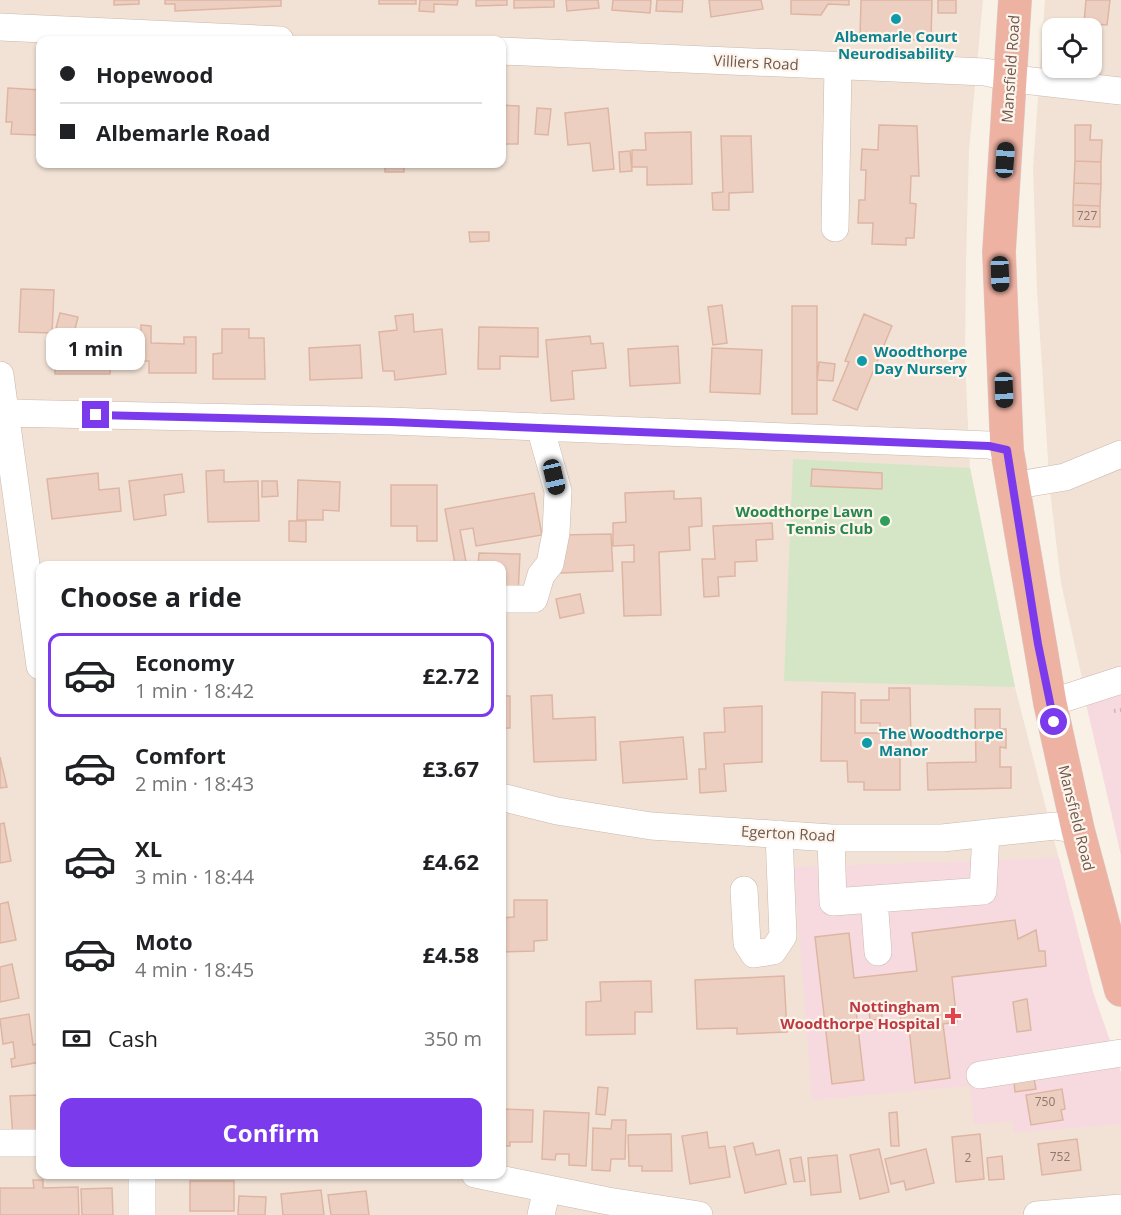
<!DOCTYPE html>
<meta charset="utf-8">
<style>
:root{--surface:#fff;--page:#f2f2f2;--text:#202124;--muted:#757577;--line:#e0e0e0;--accent:#7c3aed}
body{margin:0;font-family:"Open Sans",sans-serif;background:var(--page);color:var(--text);height:100vh;display:flex;flex-direction:column;font-size:22px;white-space:nowrap}
*{box-sizing:border-box;margin:0}
p{font-size:20px;color:var(--muted)}
.icon{flex:none;width:33px;height:33px;fill:none;stroke:currentColor;stroke-width:2;stroke-linecap:round;stroke-linejoin:round}
.map{position:relative;flex:1;overflow:hidden}
.sheet{position:absolute;left:36px;top:561px;width:470px;height:618px;display:flex;flex-direction:column;background:var(--surface);border-radius:12px;box-shadow:0 2px 4px #0004}
.sheet>*{flex:none}
.banner{position:absolute;left:36px;top:36px;width:470px;height:132px;border-radius:12px;box-shadow:0 2px 4px #0004;display:grid;align-content:center;height:132px;padding:0 24px;background:var(--surface)}
.tools{position:absolute;left:1042px;top:18px;display:grid;gap:12px}
.tools a{display:grid;place-items:center;width:60px;height:60px;border-radius:12px;background:var(--surface);box-shadow:0 2px 4px #0004;font-size:30px}
.end{position:absolute;width:27px;height:27px;margin:-14px;border:8px solid #7c3aed;background:#fff;box-shadow:0 0 0 3px #fff}
.from{border-radius:50%}
.bubble{position:absolute;height:42px;border-radius:12px;background:var(--surface);box-shadow:0 2px 4px #0004;font-size:20px;font-weight:700;line-height:42px;text-align:center}
.car{position:absolute;width:18px;height:36px;margin:-18px -9px;border-radius:8px;box-shadow:0 0 4px 2px #0007;background:linear-gradient(#222 24%,#8ab4d8 0 40%,#222 0 76%,#8ab4d8 0 86%,#222 0)}
.banner b{display:flex;align-items:center;gap:21px;height:57px;font-size:22px}
.banner b+b{border-top:2px solid var(--line)}
.banner i{width:15px;height:15px;background:var(--text)}
ul{padding:0;list-style:none}
li{display:flex;align-items:center;gap:18px;height:84px;margin:0 12px 9px;padding:0 12px;border:3px solid transparent;border-radius:12px}
li div{flex:1}
li b{display:block;font-size:22px}
li em{font-style:normal;font-weight:700}
li.current{border-color:var(--accent)}
li>.icon{width:54px;height:54px;stroke-width:1.5}
h2{padding:0 24px;font-size:27px;line-height:72px}
.pay{display:flex;align-items:center;gap:15px;height:66px;padding:0 24px;font-size:22px}
.pay p{margin-inline-start:auto}
.action{display:flex;gap:12px;margin-top:auto;padding:12px 24px}
.action a{flex:1;height:69px;border-radius:12px;background:var(--accent);color:#fff;font-size:24px;font-weight:700;line-height:69px;text-align:center}
.map>svg:first-child{display:block}
.residential{fill:#f1e2d5;fill-rule:evenodd}
.medical{fill:#f7dae0}
.green{fill:#d5e6c6}
.building{fill:#edcfc1;stroke:#deb5a3;stroke-width:1.5}
.lines{fill:none;stroke-linecap:round;stroke-linejoin:round}
.minor-casing{stroke:#cbb8ae;stroke-width:28}
.highway-casing{stroke:#d7d0cd;stroke-width:34}
.path{stroke:#d1b2a4;stroke-width:4;stroke-dasharray:1.5 4.5;stroke-linecap:butt}
.minor{stroke:#fff;stroke-width:27}
.highway{stroke:#eeb2a3;stroke-width:33}
.route{stroke:#7c3aed;stroke-width:8}
.culture-dot{fill:#0f9aa8;stroke:#fdf5ec;stroke-width:2}
.leisure-dot{fill:#2e9e5b;stroke:#fdf5ec;stroke-width:2}
.health-dot{fill:#e0444e;stroke:#fdf5ec;stroke-width:2}
.labels{text-anchor:middle;stroke-width:4.5;stroke-linejoin:round;paint-order:stroke}
.number-label{font-size:12px;fill:#90766b}
.culture-label{font-size:15px;font-weight:bold;fill:#0d838f;stroke:#fdf5ec;text-anchor:start}
.street-label{font-size:15px;fill:#71584e;stroke:#fdf5ec}
.leisure-label{font-size:15px;font-weight:bold;fill:#27864d;stroke:#fdf5ec;text-anchor:end}
.health-label{font-size:15px;font-weight:bold;fill:#be3a42;stroke:#fdf5ec;text-anchor:end}
</style>
<div class="map">
<svg width="1121" height="1215" viewBox="0 0 1121 1215">
<rect width="100%" height="100%" fill="#faf1e6"/>
<path class="residential" d="M0,0H983L969,150L966,265L965,359L970,468L1015,687L1093,992L1121,1073V1215H0ZM40,40H501V164H40ZM40,566H501V1174H40Z
M1045,0H1121V855L1061,583L1050,491L1037,290L1033,168ZM1053,28H1092V68H1053Z"/>
<path class="medical" d="M1121,665V855L1080,678Z
M1059,858L1093,992L1121,1073V1124L1014,1133L1013,1121L974,1125L970,1086L812,1100L794,867Z"/>
<path class="green" d="M793,459L970,468L1015,687L784,681Z"/>
<path class="building" d="M114,0H139V4L114,5Z
M165,0H281V6L175,11V4H165Z
M379,0H416V4H379Z
M420,0H458L457,5L434,4V12L419,11Z
M476,0H507V5L476,6Z
M514,0H554V7L514,8Z
M566,0H598L599,8L567,11Z
M613,0H651L650,13L612,10Z
M657,0H683L682,12L656,11Z
M709,0H761L763,9L711,17Z
M791,0H849V5L828,4L821,15L791,14Z
M861,0H932L931,40L860,39Z
M938,0H956V13H938Z
M1086,0H1110L1107,25L1084,23Z
M8,88L40,90L37,135L11,134L12,122H6Z
M501,105L519,106L518,144H501Z
M537,108L551,109L548,135L535,134Z
M608,108L614,169L593,171L590,143L568,145L565,113Z
M879,125L917,126L919,176H911L910,203L916,204L914,238H906V245L872,244L873,223H858L859,200H865L866,170H861L862,149L878,150Z
M1075,125H1091L1090,140H1102L1101,162L1075,161Z
M691,132L692,184L647,185V167H632V150H646L645,133Z
M721,136H751L753,192L729,193V210H713L712,193L723,192Z
M630,151L632,171L620,172L619,152Z
M1075,161L1101,162V184L1074,183Z
M385,164H404V172H385Z
M1074,183L1101,184L1100,206L1073,205Z
M1073,205L1100,206V227L1073,226Z
M469,232H489V241L470,242Z
M21,289L54,290L52,333L19,332Z
M722,305L727,343L713,345L708,307Z
M792,306H817V414H792Z
M60,313L78,317L74,333L56,328Z
M413,314L414,332L442,329L446,374L395,380L394,371H383L379,332L397,330L395,316Z
M864,314L892,326L857,410L833,400L849,362L845,361Z
M141,325L151,326V343L184,344V337H196V373H149V361H141Z
M479,327L538,328V357L500,356V369H478Z
M222,329H249V338H264L265,379H213V354L222,353Z
M590,336L591,344L603,343L606,368L572,371L574,399L551,401L546,340Z
M55,337L111,338L110,374H55Z
M360,345L362,378L310,380L309,348Z
M678,346L680,383L630,386L628,349Z
M712,348L762,350L760,394L710,392Z
M819,362L835,364L833,381L817,380Z
M812,469L882,473V489L811,486Z
M224,470V482L258,481L259,521L208,522L206,471Z
M98,473L99,490L119,488L121,511L52,519L47,479Z
M182,474L184,492L164,495L166,515L134,520L129,481Z
M298,480L340,482L339,511L323,510V520H297Z
M262,481H277L278,496L262,497Z
M391,485H437V541H417V526H391Z
M674,491V499L701,498L702,526L689,527L690,550L659,552L661,615L624,616L622,562H634V545L613,546V523L626,522L625,493Z
M534,493L542,535L476,546L473,528L460,530L466,562L455,564L445,509Z
M289,521H306V542L289,541Z
M772,523L773,539L756,540L757,561L735,562V576L718,577L719,596L704,597L702,559H715L713,526Z
M611,534L613,571L561,573L560,535Z
M479,553L520,554L518,595L501,594V566H478Z
M580,594L584,613L560,618L556,599Z
M889,688H910L911,754H900V790H864V782H848L847,761H821L822,692L855,693V733H880V723H861V700H889Z
M552,695L553,719L595,717L596,760L534,762L531,696Z
M501,696H510V728H501Z
M762,706V762L724,764L726,791L700,793L699,769H706L704,733L725,732L724,708Z
M975,709H1000V729H1006V748L1000,747V767H1011V788L928,790L927,763L976,762Z
M683,737L687,779L623,783L620,742Z
M0,757L7,787L0,788Z
M4,823L11,861L0,863V824Z
M514,900H547V940L534,941V951L501,952V918L514,917Z
M8,902L16,940L0,943V904Z
M1015,920L1018,939L1036,930L1039,951H1045L1046,966L952,977L957,1022L943,1024L950,1078L915,1083L909,1028L902,1029L899,1006L881,1009L882,1019L870,1020L869,1010L856,1011L864,1080L832,1084L815,937L849,933L854,978L917,971L912,933Z
M12,964L19,998L0,1002V967Z
M784,976L787,1032L737,1034V1028L697,1029L695,980Z
M651,981L652,1012H635V1034L586,1035V1002L601,1001L600,982Z
M1027,999L1031,1030L1017,1032L1013,1002Z
M29,1014L33,1045L40,1043V1062L12,1067L11,1059L15,1058L13,1042L3,1044L0,1019Z
M1034,1079L1036,1089L1015,1092L1014,1082Z
M598,1087L608,1088L605,1115L596,1114Z
M1062,1089L1065,1109L1061,1110L1063,1120L1031,1125L1026,1095Z
M40,1095V1136L13,1138L10,1096Z
M501,1109L533,1110L532,1142H510V1146H501Z
M544,1111L589,1113L586,1166L569,1165V1154H556L555,1160L542,1159Z
M897,1112L899,1146H891L889,1113Z
M612,1120H626L625,1159H611L610,1171L592,1170L593,1128L611,1129Z
M707,1132L709,1148L725,1146L730,1177L690,1184L682,1136Z
M671,1134L672,1171H642V1166H629L628,1135Z
M980,1134L984,1179L956,1182L952,1137Z
M1077,1139L1081,1170L1042,1175L1038,1144Z
M753,1143L756,1155L779,1150L786,1184L745,1193L734,1147Z
M879,1149L889,1192L860,1199L850,1155Z
M926,1149L934,1183L906,1190L904,1181L891,1184L885,1159Z
M837,1155L841,1192L811,1195L808,1158Z
M1002,1156L1004,1179L989,1180L987,1158Z
M801,1157L805,1181L794,1182L790,1159Z
M33,1180H43V1188L78,1187L79,1215H0V1188H34Z
M190,1181H234V1211H190Z
M112,1188L113,1215H82L81,1189Z
M321,1190L324,1215H283L281,1194Z
M366,1191L369,1215H331L328,1195Z
M239,1196L266,1197L265,1215H238Z"/>
<g class="lines">
<g class="minor-casing">
<path id="minor" d="M0,27L280,40
M501,51L985,72L1023,80L1121,91
M835,228L838,67
M0,375L40,666
M5,413L391,421L989,445L1007,450
M1012,486L1065,477L1121,454
M501,599H534L541,575L550,564L556,533L558,491L540,427
M1050,703L1121,680
M501,797L557,811L651,826L831,838H942L1055,826L1078,830
M831,838L833,902L983,891L986,833
M744,890L747,943L754,954L773,951L783,936L779,834
M874,899L878,952
M980,1075L1121,1053
M0,1143H40
M475,1174L608,1201L699,1215
M142,1215V1174
M541,1215L547,1189
M1037,1215L1121,1208"/>
</g>
<g class="highway-casing">
<path id="highway" d="M1015,0L999,252L1007,450L1050,703L1078,830L1121,990"/>
</g>
<path class="path" d="M1114,711L1121,710"/>
<use href="#minor" class="minor"/>
<use href="#highway" class="highway"/>
</g>
<g class="lines">
<path class="route" d="M96,415L391,422L989,446L1007,450L1038,644L1054,722"/>
</g>
<g class="culture-dot">
<circle cx="896" cy="19" r="6"/>
<circle cx="862" cy="361" r="6"/>
<circle cx="867" cy="743" r="6"/>
</g>
<circle class="leisure-dot" cx="885" cy="521" r="6"/>
<path class="health-dot" d="M950 1007h6v6h6v6h-6v6h-6v-6h-6v-6h6z"/>
<g class="labels">
<g class="number-label">
<text x="1087" y="220">727</text>
<text x="1045" y="1106">750</text>
<text x="1060" y="1161">752</text>
<text x="968" y="1162">2</text>
</g>
<g class="culture-label">
<text x="896" y="42" text-anchor="middle">Albemarle Court<tspan x="896" dy="17">Neurodisability</tspan></text>
<text x="874" y="357">Woodthorpe<tspan x="874" dy="17">Day Nursery</tspan></text>
<text x="879" y="739">The Woodthorpe<tspan x="879" dy="17">Manor</tspan></text>
</g>
<g class="street-label">
<text transform="translate(756 63) rotate(3)" y="5">Villiers Road</text>
<text transform="translate(1011 69) rotate(-86)" y="5">Mansfield Road</text>
<text transform="translate(1076 818) rotate(76)" y="5">Mansfield Road</text>
<text transform="translate(788 834) rotate(3)" y="5">Egerton Road</text>
</g>
<g class="leisure-label">
<text x="873" y="517">Woodthorpe Lawn<tspan x="873" dy="17">Tennis Club</tspan></text>
</g>
<g class="health-label">
<text x="940" y="1012">Nottingham<tspan x="940" dy="17">Woodthorpe Hospital</tspan></text>
</g>
</g>
</svg>
<div class="tools">
<a><svg class="icon" aria-label="locate" viewBox="0 0 24 24"><circle cx="12" cy="12" r="6"/><path d="M12 2v4M12 18v4M2 12h4M18 12h4"/></svg></a>
</div>
<i class="end from" style="left:1054px;top:722px"></i>
<i class="end" style="left:96px;top:415px"></i>
<div class="bubble" style="left:46px;top:328px;width:99px">1 min</div>
<i class="car" style="left:1005px;top:160px;rotate:4deg"></i>
<i class="car" style="left:1000px;top:274px;rotate:178deg"></i>
<i class="car" style="left:1004px;top:390px;rotate:178deg"></i>
<i class="car" style="left:554px;top:477px;rotate:167deg"></i>
<div class="banner">
<b><i class="from"></i>Hopewood</b>
<b><i></i>Albemarle Road</b>
</div>
<section class="sheet">
<h2>Choose a ride</h2>
<ul>
<li class="current"><svg class="icon" aria-label="car" viewBox="0 0 24 24"><path d="M5 17H2v-5l4-1 3-4h7l3 4 3 1v5h-3M9 17h6M6 11h13"/><circle cx="7" cy="17" r="2"/><circle cx="17" cy="17" r="2"/></svg><div><b>Economy</b><p>1 min · 18:42</p></div><em>£2.72</em></li>
<li><svg class="icon" aria-label="car" viewBox="0 0 24 24"><path d="M5 17H2v-5l4-1 3-4h7l3 4 3 1v5h-3M9 17h6M6 11h13"/><circle cx="7" cy="17" r="2"/><circle cx="17" cy="17" r="2"/></svg><div><b>Comfort</b><p>2 min · 18:43</p></div><em>£3.67</em></li>
<li><svg class="icon" aria-label="car" viewBox="0 0 24 24"><path d="M5 17H2v-5l4-1 3-4h7l3 4 3 1v5h-3M9 17h6M6 11h13"/><circle cx="7" cy="17" r="2"/><circle cx="17" cy="17" r="2"/></svg><div><b>XL</b><p>3 min · 18:44</p></div><em>£4.62</em></li>
<li><svg class="icon" aria-label="car" viewBox="0 0 24 24"><path d="M5 17H2v-5l4-1 3-4h7l3 4 3 1v5h-3M9 17h6M6 11h13"/><circle cx="7" cy="17" r="2"/><circle cx="17" cy="17" r="2"/></svg><div><b>Moto</b><p>4 min · 18:45</p></div><em>£4.58</em></li>
</ul>
<div class="pay"><svg class="icon" aria-label="cash" viewBox="0 0 24 24"><path d="M3 7h18v10H3z"/><circle cx="12" cy="12" r="2"/></svg>Cash<p>350 m</p></div>
<div class="action"><a>Confirm</a></div>
</section>
</div>
